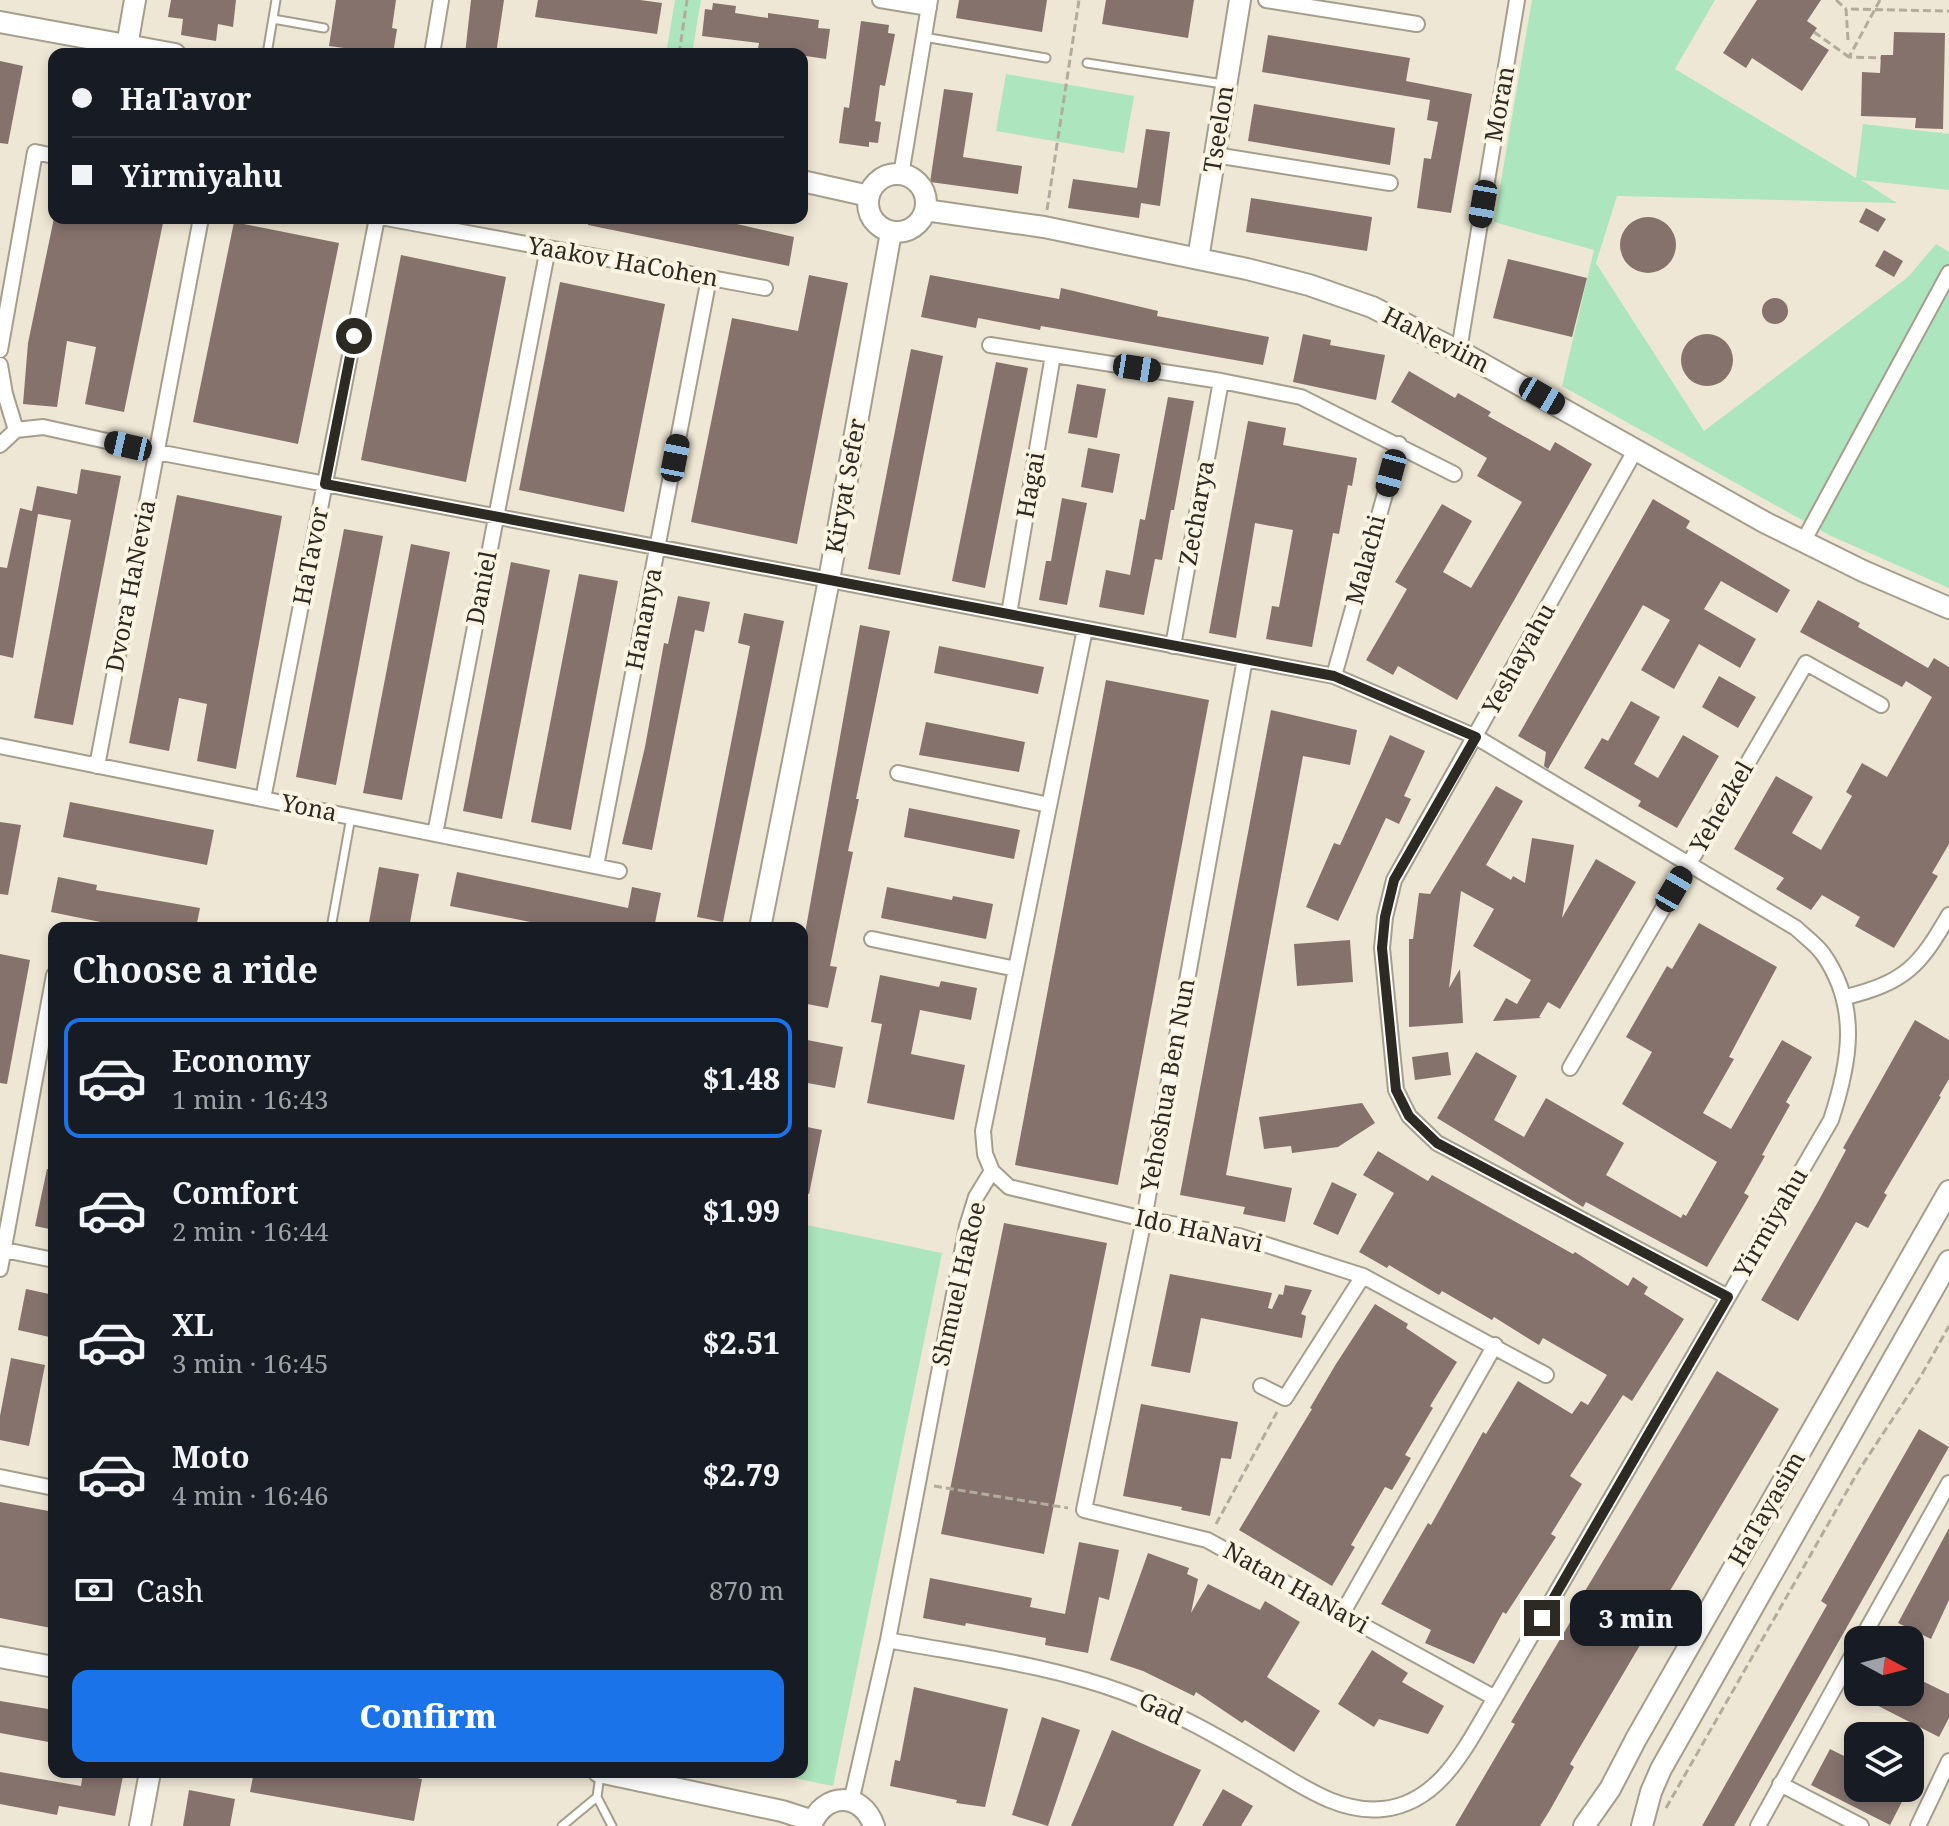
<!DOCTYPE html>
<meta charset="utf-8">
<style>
:root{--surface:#171b24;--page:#20242c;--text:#f1f3f6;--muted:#9ea1a6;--line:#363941;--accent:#1a73e8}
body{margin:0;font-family:"Noto Serif",serif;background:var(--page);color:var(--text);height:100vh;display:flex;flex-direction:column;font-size:30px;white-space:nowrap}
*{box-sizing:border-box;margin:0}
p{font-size:26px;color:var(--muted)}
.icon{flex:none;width:44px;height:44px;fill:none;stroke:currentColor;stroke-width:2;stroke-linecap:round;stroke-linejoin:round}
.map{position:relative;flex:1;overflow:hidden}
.drawer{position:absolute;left:48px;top:922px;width:760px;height:856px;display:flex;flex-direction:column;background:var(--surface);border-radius:16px;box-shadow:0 4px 12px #0003}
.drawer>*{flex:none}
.guide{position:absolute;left:48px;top:48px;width:760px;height:176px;border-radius:16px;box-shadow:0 4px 12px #0003;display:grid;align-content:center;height:176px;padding:0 24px;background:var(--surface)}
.needle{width:52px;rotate:97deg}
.tools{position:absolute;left:1844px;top:1626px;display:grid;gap:16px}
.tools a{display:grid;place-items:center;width:80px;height:80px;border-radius:16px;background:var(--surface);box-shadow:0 4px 12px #0003;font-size:40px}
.end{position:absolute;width:36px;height:36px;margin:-18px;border:10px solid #2d2a24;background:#fff;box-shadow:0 0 0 4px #fff}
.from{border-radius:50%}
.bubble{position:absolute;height:56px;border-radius:16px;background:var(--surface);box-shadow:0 4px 12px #0003;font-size:26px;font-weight:800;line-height:56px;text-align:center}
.car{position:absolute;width:24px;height:48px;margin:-24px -12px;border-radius:10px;box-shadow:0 0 6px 2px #0007;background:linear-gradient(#222 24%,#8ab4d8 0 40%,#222 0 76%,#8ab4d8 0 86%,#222 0)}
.guide b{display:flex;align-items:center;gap:28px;height:76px;font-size:30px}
.guide b+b{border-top:2px solid var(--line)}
.guide i{width:20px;height:20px;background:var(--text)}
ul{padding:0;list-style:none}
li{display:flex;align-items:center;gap:24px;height:120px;margin:0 16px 12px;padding:0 8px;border:4px solid transparent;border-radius:16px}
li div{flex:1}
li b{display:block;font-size:30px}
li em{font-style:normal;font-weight:800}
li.active{border-color:var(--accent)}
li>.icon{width:72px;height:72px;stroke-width:1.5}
h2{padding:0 24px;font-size:36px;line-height:96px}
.pay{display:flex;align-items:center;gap:20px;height:88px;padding:0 24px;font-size:30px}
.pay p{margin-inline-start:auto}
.button{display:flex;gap:16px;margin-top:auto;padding:16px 24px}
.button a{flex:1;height:92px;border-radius:16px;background:var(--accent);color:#fff;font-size:32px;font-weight:800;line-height:92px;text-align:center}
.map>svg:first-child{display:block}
.green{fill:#ade5be}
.building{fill:#85726c}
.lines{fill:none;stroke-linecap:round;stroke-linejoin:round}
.lane-casing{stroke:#a59e8d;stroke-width:11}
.street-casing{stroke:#a59e8d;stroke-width:18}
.secondary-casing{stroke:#a59e8d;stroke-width:24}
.path{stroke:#b2ac9e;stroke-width:3;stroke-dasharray:8 4;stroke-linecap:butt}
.lane{stroke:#fff;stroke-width:7}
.street{stroke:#fff;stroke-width:14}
.secondary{stroke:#fff;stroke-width:20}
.route{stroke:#2d2a24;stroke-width:10}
.labels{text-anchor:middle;stroke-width:8;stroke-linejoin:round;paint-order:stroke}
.street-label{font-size:24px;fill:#2d2a24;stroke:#fcf4e2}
</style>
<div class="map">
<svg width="1949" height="1826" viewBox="0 0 1949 1826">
<rect width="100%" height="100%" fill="#efe7d5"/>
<path class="green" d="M675,0H701L692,54H666Z
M1532,0H1715L1675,69L1856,178L1863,124L1949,134V190L1861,180L1897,203L1617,196L1596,263L1704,431L1908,277L1936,244L1949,252V588L1829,535L1562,386L1594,250L1494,222Z
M1006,74L1134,96L1124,153L996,131Z
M802,1224L942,1253L833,1786L764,1772H802Z"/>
<path class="building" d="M171,0H236L233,27L218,24L216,41L181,35L183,19L168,17Z
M336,0H396L392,28L397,29L393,54H343L344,48L329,46Z
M471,0H504L496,54H465Z
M538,0H640L662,3L657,34L535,17Z
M959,0H1047L1042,32L956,18Z
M1106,0H1194L1188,38L1102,24Z
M1757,0H1821L1807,21L1817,28L1810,38L1829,50L1802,91L1752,58L1746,68L1723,53Z
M713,3L736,6L735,13L768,18V13L819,20L818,28L830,29L826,59L758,49L759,43L702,36L705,9L712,10Z
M861,21L889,25L888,33L895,34L885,86L880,85L875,121L881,122L878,143L869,142V147L839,143L844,107L849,108Z
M1894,32L1945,33L1943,129L1915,128L1916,118L1861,116L1862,72L1880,73L1881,55H1893Z
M1268,35L1410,58L1406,81L1472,94L1451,213L1417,208L1424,158L1431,159L1438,122L1427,120L1430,100L1262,72Z
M0,61L23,66L8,144L0,143Z
M944,89L973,93L963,157L1022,166L1018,194L930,182Z
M1254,104L1395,128L1390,165L1248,141Z
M1146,129L1170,132L1160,206L1141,203L1139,218L1068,208L1073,179L1137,188Z
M1251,198L1372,217L1367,251L1246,232Z
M1866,208L1886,219L1878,232L1859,222Z
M1620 245a28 28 0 1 1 56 0a28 28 0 1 1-56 0Z
M54,218H164L124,412L85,404L96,347L67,341L57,407L23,404L28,343Z
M589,218H711L794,237L789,266L588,225Z
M234,222L339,243L298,444L193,422Z
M1884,250L1903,261L1894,277L1875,266Z
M401,255L506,277L466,482L361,460Z
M1508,259L1587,278L1572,337L1493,318Z
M809,275L848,283L797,544L691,522L732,318L798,331Z
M930,275L1059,299L1061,288L1158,311L1157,316L1269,337L1263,365L1041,326L1040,330L978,318L976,328L921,317Z
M560,282L665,304L624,512L519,490Z
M1762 311a13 13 0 1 1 26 0a13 13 0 1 1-26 0Z
M1681 360a26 26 0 1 1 52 0a26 26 0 1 1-52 0Z
M1303,334L1331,340L1330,345L1385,355L1376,400L1293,382Z
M911,349L943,356L900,575L868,569Z
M996,362L1028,368L985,588L952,581Z
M1409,371L1455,398L1458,393L1491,412L1488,416L1550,451L1555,442L1592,464L1457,700L1398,666L1393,675L1366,660L1407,589L1395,582L1442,504L1472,521L1443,572L1471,588L1522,502L1477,476L1487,458L1391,402Z
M1077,384L1106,389L1097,438L1068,433Z
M1168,397L1194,401L1174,510H1171L1162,560L1155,559L1144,615L1099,607L1106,570L1130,575L1140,519L1145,520Z
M1248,421L1286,428L1283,445L1357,458L1352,486L1348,485L1339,534L1333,533L1312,647L1266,639L1272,606L1279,607L1293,530L1255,523L1236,638L1209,633Z
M1088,448L1120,454L1113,493L1081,487Z
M81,469L121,476L73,725L34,718L71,520L38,514L13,658L0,655V567L7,568L20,508L32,511L37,486L77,494Z
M177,495L282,516L236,769L197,761L207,704L179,698L169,751L129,743Z
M1062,498L1087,503L1067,605L1039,600L1046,561H1051Z
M1653,499L1690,521L1686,528L1790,590L1777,613L1721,581L1704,609L1756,639L1740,668L1699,644L1674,689L1641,670L1670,620L1643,605L1548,769L1544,766L1546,752L1518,736Z
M344,529L383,536L336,785L296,777Z
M411,544L450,552L402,800L363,793Z
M511,562L550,570L502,819L463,811Z
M579,574L618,581L571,830L531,822Z
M678,596L710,602L704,632L695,630L652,850L622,844L645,747L664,643L668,644Z
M1818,600L1860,623L1858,627L1928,668L1934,658L1949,667V844L1932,873L1938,876L1894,948L1855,926L1860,917L1822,895L1811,910L1776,889L1784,878L1734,849L1776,776L1813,797L1792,833L1821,850L1852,796L1846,792L1862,763L1887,777L1932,697L1906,681L1902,687L1800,632Z
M744,613L784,621L723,922L697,917L750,646L738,643Z
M860,625L890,631L856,799H859L848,851L853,852L830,966L837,967L828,1008L802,1003V950Z
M939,646L1044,667L1038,694L934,673Z
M1719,676L1756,697L1738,728L1702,707Z
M1106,680L1209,700L1118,1185L1015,1165Z
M1631,701L1660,717L1634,764L1658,778L1683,735L1719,756L1677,828L1638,806L1641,801L1584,768L1602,738L1608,741Z
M1271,710L1357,730L1350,765L1303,756L1226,1175L1292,1188L1285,1222L1243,1214L1245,1207L1180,1195Z
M926,722L1025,742L1019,772L919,755Z
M1390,735L1425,751L1404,796L1411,799L1399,824L1386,818L1338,921L1306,907L1334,843L1340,845Z
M1496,786L1523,801L1486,865L1511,880L1513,876L1525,883L1532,838L1574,845L1562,918L1596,859L1636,882L1560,1009L1548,1002L1539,1017L1541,1018L1493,1021L1506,998L1517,1004L1531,980L1473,946L1494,909L1461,891L1449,988L1460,969L1463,1023L1409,1027V939H1413L1419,893L1430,894Z
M70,802L214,830L207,865L63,837Z
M909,808L1020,830L1014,859L904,837Z
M0,822L21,825L8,895L0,894Z
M379,867L419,874L409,928H368Z
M457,872L628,908L632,887L661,893L654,928H560L450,906Z
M58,877L97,885L96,890L200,908L196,928H130L51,912Z
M887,887L952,900L953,896L993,904L986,939L881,918Z
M1699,923L1777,967L1729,1057L1734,1059L1703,1113L1731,1129L1782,1040L1812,1057L1786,1102L1790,1105L1762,1155L1765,1156L1744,1193L1749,1196L1707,1267L1586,1202L1583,1207L1437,1118L1476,1052L1517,1076L1494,1120L1524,1137L1546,1098L1624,1143L1606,1175L1681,1218L1683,1214L1686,1216L1717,1162L1622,1104L1652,1052L1626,1037L1667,966L1672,969Z
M1350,940L1353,982L1297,986L1294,944Z
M0,954L30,960L7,1084L0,1083Z
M880,975L939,987L941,981L977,988L971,1020L920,1010L911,1054L965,1065L954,1120L867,1103L882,1024L871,1022Z
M1915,1020L1949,1040V1079L1939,1096L1941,1097L1884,1193L1887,1195L1868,1228L1856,1222L1798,1321L1761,1300L1819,1200L1846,1150L1843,1148Z
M802,1039L843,1047L835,1088L802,1082Z
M1448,1052L1451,1075L1415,1080L1412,1057Z
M1362,1103L1375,1123L1338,1147L1292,1153L1291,1146L1264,1149L1259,1117Z
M802,1126L822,1130L809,1194L802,1193Z
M1378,1151L1428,1181L1432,1175L1573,1254L1575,1252L1628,1286L1633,1277L1648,1287L1644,1294L1684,1319L1632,1401L1623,1395L1570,1476L1582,1484L1551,1534L1556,1537L1506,1614L1503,1612L1474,1664L1425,1643L1431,1630L1381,1604L1428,1523L1431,1525L1483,1432L1486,1434L1518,1381L1572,1414L1581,1401L1588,1405L1607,1375L1543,1338L1539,1345L1494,1317L1492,1320L1442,1291L1439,1295L1389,1265L1387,1268L1359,1252L1394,1193L1363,1175Z
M47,1169H54V1230L35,1226Z
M1332,1182L1357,1194L1338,1235L1313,1224Z
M1004,1223L1107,1243L1044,1554L941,1534Z
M1170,1274L1272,1293L1268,1308L1272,1309L1279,1294L1283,1295L1285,1285L1312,1290L1301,1314L1306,1316L1302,1338L1201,1318L1190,1373L1151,1366Z
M26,1289L54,1295V1338L18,1330Z
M1375,1304L1408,1324L1406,1328L1457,1362L1430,1406L1433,1408L1405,1455L1411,1458L1392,1490L1385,1487L1351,1545L1355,1547L1332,1586L1239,1530L1312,1409L1310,1408L1336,1364Z
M11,1358L45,1365L29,1446L0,1440V1416Z
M1717,1371L1779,1409L1644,1634L1646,1635L1570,1764L1574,1767L1550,1810L1540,1826H1455L1515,1724L1511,1722L1588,1592L1585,1591Z
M1141,1404L1238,1422L1231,1459L1221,1458L1210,1516L1181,1510L1182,1507L1123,1496Z
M1919,1429L1949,1447L1734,1826H1702L1827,1605L1821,1601Z
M0,1502L54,1512V1615L51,1628L0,1618Z
M1949,1528V1600L1931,1639L1898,1623Z
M1079,1542L1119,1550L1109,1600L1099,1597L1088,1653L1045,1645L1046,1638L966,1623L965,1626L923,1618L930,1578L1032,1598L1030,1607L1065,1614Z
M1148,1553L1189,1568L1187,1574L1198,1579L1191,1613L1208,1584L1260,1610L1265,1601L1300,1622L1267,1677L1320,1711L1294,1752L1245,1720L1242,1723L1196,1692L1194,1696L1143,1671L1110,1660Z
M1372,1650L1408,1673L1402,1682L1444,1706L1428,1734L1379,1719L1374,1727L1338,1704Z
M1910,1675L1949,1694V1718L1939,1737L1851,1692H1910Z
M914,1687L1008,1709L985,1807L956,1803L957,1800L890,1786L895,1760L900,1761Z
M0,1701L54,1710V1743L0,1733Z
M1042,1717L1080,1730L1048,1826L1012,1815Z
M1112,1730L1201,1770L1173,1826H1071Z
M1830,1749L1858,1763V1788H1909L1890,1825L1811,1785Z
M0,1772L81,1786L83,1772L123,1776L115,1816L59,1806L57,1815L0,1804Z
M254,1772H385L422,1779L414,1821L250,1792Z
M1223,1789L1253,1806L1241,1826H1202Z
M189,1790L235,1799L230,1826H183Z"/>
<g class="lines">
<g class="lane-casing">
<path id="lane" d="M273,19L324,28
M924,37L1046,58
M267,54L276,0
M1087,63L1223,84
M331,928L351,817
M600,1775L597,1797L612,1826
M562,1826L597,1797"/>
</g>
<g class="street-casing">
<path id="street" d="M880,0L929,8
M1266,0L1417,24
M432,54L441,0
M1215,155L1390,183
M901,175L930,0
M386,218L765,288
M990,345L1221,381L1301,397L1454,474
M0,350L35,152L54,156
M1459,350L1517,0
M0,365L5,394L16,430L0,445
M16,430L43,427L157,452L1334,676L1476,737L1796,928C1804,936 1816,944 1823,954C1860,1007 1850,1062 1831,1120L1495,1698C1468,1742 1442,1803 1383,1809C1338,1814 1298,1783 1261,1762C1217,1736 1173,1711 1125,1693C1050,1665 967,1655 888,1640
M1636,449L1394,880L1385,917L1382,948L1396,1090L1409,1116L1437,1143L1728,1297
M1803,542L1949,273
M1009,614L1053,355
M1173,646L1221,381
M1245,659L1144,1219L1084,1510L1207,1540L1495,1698
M1334,676L1399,444
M0,746L619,871
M97,766L201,218
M898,773L1049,805
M263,799L377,218
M435,834L548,248
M596,866L709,278
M872,939L1016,969
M1846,997C1905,982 1919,967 1949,915
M1570,1068L1806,663L1881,705
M992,1171L1009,1187L1144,1219L1239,1236L1363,1276L1546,1375
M0,1249L54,1260
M0,1269L54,975
M1261,1386L1285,1398L1363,1276
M0,1477L54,1488
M1342,1614L1495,1345
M1861,1640L1949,1483
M1780,1784L1861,1826
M851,1802L888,1640L967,1226L976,1197L992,1171L985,1154L983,1131L1085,629
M1758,1826L1858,1645
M1918,1826L1949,1761"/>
</g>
<g class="secondary-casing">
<path id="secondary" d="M0,22L175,54
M127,46L135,0
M868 203a29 29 0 1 1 58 0a29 29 0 1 1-58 0Z
M802,181L869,196
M925,210L1044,227L1247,269L1309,285L1372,307L1470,357L1766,523L1863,571L1949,608
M1198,259L1240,0
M760,928L829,580L891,232
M0,1657L54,1667
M599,1772L782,1811L813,1821
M140,1826L150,1772
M811,1826C823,1792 862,1791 874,1826
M1584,1826L1610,1789L1636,1739L1949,1191
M1642,1826L1651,1792L1661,1769L1949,1261"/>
</g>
<path class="path" d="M1836,0L1846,9
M1880,0L1849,57L1881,58
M1814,32L1849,57
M1848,40L1846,9L1949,11
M679,54L687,0
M1047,210L1079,0
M934,1486L1068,1508
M1216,1524L1277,1412
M1666,1808L1859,1470L1921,1376L1949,1326"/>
<use href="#lane" class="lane"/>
<use href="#street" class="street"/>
<use href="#secondary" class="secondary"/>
</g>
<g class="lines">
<path class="route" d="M354,336L325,484L1334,676L1476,737L1394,880L1385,917L1382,948L1396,1090L1409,1116L1437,1143L1728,1297L1542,1618"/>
</g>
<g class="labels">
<g class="street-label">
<text transform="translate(1500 104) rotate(-80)" y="8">Moran</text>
<text transform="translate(1219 129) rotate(-81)" y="8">Tseelon</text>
<text transform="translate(623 262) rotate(10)" y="8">Yaakov HaCohen</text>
<text transform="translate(1436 340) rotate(27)" y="8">HaNeviim</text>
<text transform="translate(1031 485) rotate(-80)" y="8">Hagai</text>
<text transform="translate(846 486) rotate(-80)" y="8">Kiryat Sefer</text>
<text transform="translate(1197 513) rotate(-80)" y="8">Zecharya</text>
<text transform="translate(311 556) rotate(-79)" y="8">HaTavor</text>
<text transform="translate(1366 560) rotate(-75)" y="8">Malachi</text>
<text transform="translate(131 586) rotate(-79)" y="8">Dvora HaNevia</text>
<text transform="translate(482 588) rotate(-79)" y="8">Daniel</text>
<text transform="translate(644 619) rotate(-79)" y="8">Hananya</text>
<text transform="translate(1519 659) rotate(-61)" y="8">Yeshayahu</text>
<text transform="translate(1722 807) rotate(-60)" y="8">Yehezkel</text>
<text transform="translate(309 808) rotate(11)" y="8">Yona</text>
<text transform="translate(1168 1085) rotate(-80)" y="8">Yehoshua Ben Nun</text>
<text transform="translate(1771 1223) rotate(-60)" y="8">Yirmiyahu</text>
<text transform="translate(1199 1231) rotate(12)" y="8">Ido HaNavi</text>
<text transform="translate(959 1284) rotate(-77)" y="8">Shmuel HaRoe</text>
<text transform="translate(1767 1509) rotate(-60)" y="8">HaTayasim</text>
<text transform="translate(1296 1588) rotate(29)" y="8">Natan HaNavi</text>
<text transform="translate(1161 1709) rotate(24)" y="8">Gad</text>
</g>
</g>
</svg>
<div class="tools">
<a><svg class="needle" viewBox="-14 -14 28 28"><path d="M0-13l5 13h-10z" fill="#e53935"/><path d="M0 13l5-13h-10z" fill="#9ea1a6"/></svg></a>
<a><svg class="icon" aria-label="layers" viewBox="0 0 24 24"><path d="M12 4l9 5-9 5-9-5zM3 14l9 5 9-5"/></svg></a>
</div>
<i class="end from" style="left:354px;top:336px"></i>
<i class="end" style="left:1542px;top:1618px"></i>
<div class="bubble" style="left:1570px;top:1590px;width:132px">3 min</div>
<i class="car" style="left:1483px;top:204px;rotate:190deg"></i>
<i class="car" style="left:1137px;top:368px;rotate:99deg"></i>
<i class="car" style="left:1542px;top:396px;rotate:120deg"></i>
<i class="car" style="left:128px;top:446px;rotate:283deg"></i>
<i class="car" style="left:675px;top:458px;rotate:11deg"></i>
<i class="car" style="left:1391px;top:473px;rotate:195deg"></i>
<i class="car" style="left:1674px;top:889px;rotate:30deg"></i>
<div class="guide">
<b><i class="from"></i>HaTavor</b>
<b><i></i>Yirmiyahu</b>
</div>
<section class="drawer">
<h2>Choose a ride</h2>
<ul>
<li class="active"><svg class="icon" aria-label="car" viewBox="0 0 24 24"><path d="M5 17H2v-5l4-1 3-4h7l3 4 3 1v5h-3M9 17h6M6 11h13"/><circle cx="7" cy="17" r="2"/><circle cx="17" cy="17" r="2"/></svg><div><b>Economy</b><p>1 min · 16:43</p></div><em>$1.48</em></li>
<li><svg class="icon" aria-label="car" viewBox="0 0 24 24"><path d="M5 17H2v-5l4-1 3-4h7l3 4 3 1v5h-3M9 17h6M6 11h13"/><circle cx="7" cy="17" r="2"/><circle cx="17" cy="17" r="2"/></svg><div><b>Comfort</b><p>2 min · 16:44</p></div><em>$1.99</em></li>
<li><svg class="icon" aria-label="car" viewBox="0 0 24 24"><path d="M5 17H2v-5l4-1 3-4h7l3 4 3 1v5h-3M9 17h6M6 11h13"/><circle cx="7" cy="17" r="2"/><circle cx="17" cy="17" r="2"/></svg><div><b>XL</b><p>3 min · 16:45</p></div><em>$2.51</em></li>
<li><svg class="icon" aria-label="car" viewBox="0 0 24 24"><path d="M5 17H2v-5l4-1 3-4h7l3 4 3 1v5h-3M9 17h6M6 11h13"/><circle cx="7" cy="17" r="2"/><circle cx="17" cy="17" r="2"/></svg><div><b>Moto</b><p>4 min · 16:46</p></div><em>$2.79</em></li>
</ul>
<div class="pay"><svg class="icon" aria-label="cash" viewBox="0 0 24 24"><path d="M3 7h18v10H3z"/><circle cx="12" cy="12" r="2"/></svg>Cash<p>870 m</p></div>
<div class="button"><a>Confirm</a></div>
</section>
</div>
